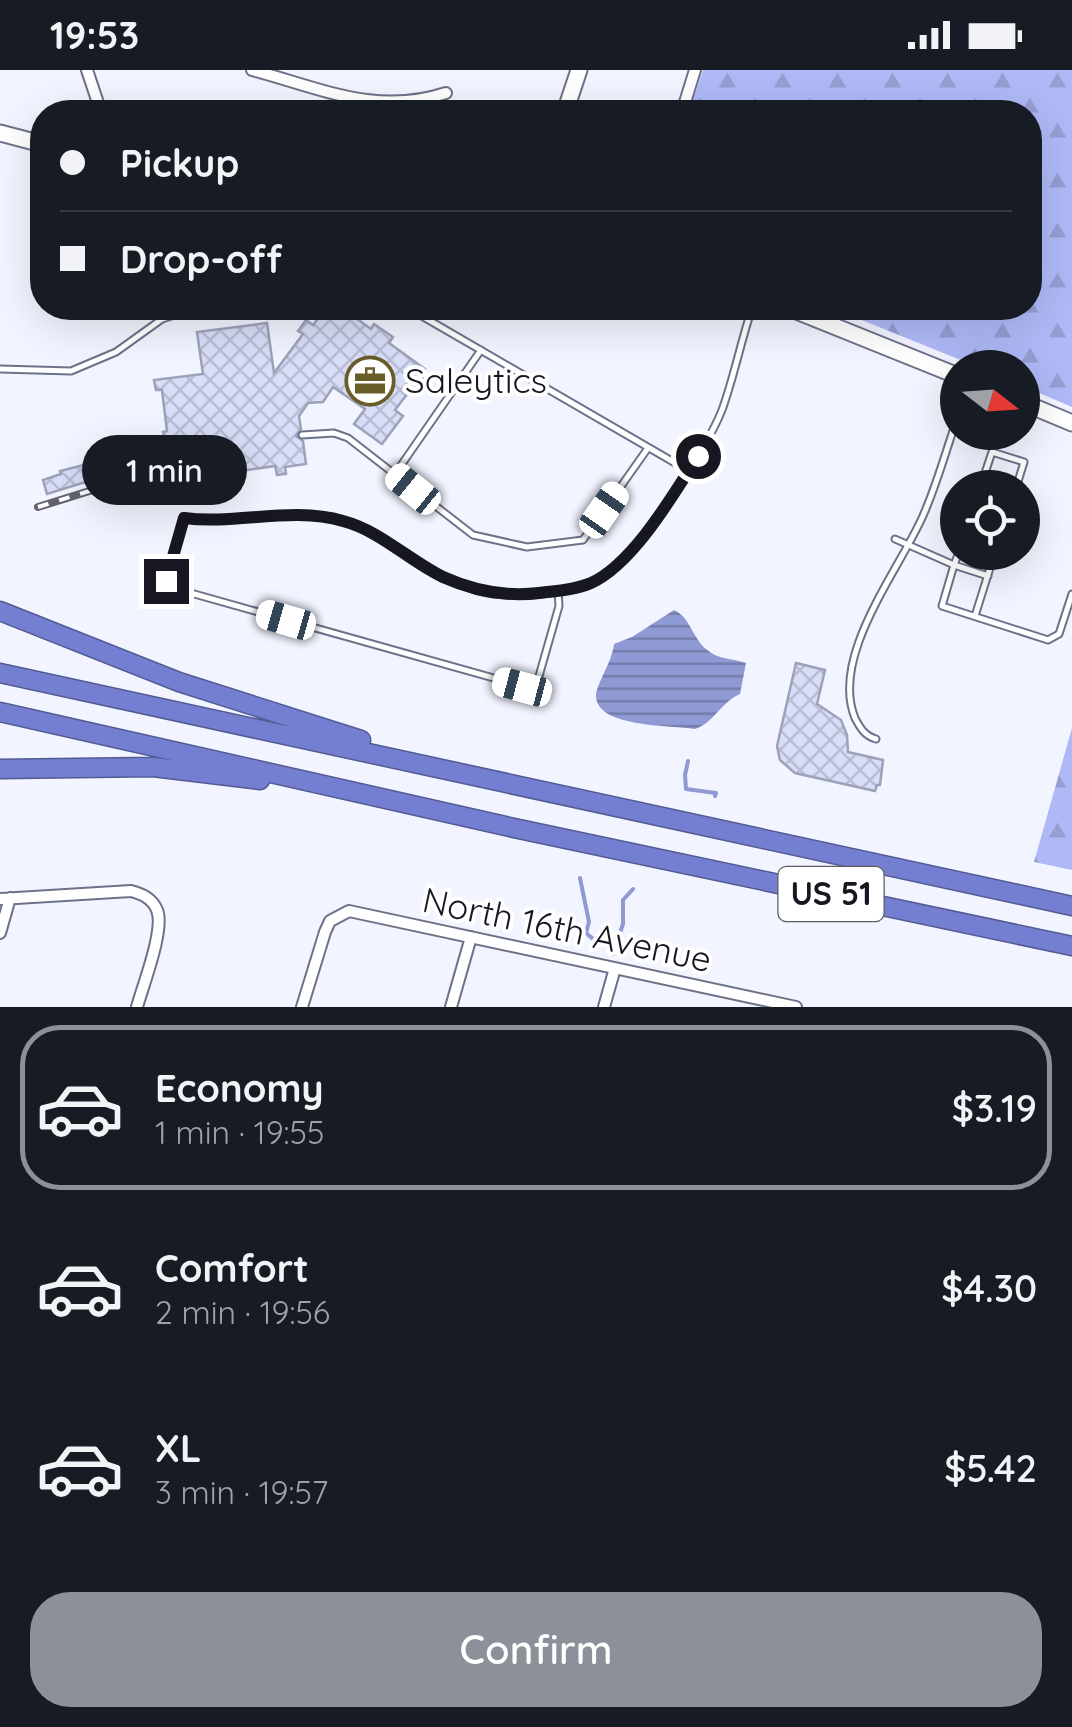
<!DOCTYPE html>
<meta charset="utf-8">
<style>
:root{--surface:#171b24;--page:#242831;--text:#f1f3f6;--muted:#9ea1a6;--line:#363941;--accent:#8c9099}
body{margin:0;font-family:Quicksand,sans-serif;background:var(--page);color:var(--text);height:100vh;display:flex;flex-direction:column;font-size:38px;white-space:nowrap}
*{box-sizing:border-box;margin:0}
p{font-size:32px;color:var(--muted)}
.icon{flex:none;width:55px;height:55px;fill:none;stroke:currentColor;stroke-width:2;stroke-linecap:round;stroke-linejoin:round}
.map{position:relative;height:937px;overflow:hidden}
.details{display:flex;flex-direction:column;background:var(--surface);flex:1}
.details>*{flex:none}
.banner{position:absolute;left:30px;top:30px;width:1012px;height:220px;border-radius:40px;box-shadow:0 10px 40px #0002;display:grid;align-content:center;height:220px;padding:0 30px;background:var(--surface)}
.needle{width:65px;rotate:107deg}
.tools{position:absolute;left:940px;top:280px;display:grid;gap:20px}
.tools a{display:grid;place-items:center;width:100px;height:100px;border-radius:50%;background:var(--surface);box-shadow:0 10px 40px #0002;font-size:50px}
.end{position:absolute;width:45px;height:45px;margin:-22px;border:12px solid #161720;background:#fff;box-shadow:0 0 0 5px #fff}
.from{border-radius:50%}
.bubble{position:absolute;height:70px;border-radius:35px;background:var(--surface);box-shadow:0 10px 40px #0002;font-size:32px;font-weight:600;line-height:70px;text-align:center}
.car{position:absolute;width:30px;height:60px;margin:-30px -15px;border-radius:12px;box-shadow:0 0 8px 2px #0007;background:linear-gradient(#fff 24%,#345 0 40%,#fff 0 76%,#345 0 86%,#fff 0)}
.banner b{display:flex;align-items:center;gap:35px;height:95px;font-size:38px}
.banner b+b{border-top:2px solid var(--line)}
.banner i{width:25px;height:25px;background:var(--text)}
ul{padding:18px 0 0;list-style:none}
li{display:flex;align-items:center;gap:30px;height:165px;margin:0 20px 15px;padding:0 10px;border:5px solid transparent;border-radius:40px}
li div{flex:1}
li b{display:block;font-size:38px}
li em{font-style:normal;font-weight:600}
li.current{border-color:var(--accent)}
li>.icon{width:90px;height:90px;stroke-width:1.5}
.primary-button{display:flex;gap:20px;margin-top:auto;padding:20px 30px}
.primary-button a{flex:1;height:115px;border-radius:40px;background:var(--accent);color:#fff;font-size:40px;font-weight:600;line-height:115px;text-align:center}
.status{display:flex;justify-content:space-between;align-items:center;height:70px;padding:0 50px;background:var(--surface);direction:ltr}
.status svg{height:28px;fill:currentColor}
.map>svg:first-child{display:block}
.forest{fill:url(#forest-firs)}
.water{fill:url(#water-rules)}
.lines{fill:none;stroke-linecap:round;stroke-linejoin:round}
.stream{stroke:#8f99d4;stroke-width:4}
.building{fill:url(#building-cross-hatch);stroke:#9da2bb;stroke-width:2.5}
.lane-casing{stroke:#6d7289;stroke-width:9}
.street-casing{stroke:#6d7289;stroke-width:14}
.secondary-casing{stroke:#6d7289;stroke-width:19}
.highway-casing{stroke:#535b93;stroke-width:21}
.lane{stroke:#fff;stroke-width:5}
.street{stroke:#fff;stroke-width:10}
.secondary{stroke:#fff;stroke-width:15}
.highway{stroke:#747fd1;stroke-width:18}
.rail-casing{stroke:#62636d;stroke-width:8}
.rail{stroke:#fff;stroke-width:4;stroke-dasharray:11;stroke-linecap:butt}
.route{stroke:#161720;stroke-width:12}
.labels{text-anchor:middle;stroke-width:8;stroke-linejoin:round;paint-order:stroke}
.shield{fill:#fff;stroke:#5c5d63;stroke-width:2.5}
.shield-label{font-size:32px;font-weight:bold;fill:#161720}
.poi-label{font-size:35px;fill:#161720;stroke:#fff;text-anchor:start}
.street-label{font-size:35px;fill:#161720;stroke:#fff}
</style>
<div class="status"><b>19:53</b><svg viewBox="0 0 49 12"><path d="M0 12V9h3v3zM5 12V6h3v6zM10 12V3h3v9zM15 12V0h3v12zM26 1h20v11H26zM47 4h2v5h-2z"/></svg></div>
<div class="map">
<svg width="1072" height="937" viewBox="0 0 1072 937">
<defs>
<pattern id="forest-firs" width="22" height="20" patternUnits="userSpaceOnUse" patternTransform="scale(2.5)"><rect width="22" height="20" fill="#afb9f7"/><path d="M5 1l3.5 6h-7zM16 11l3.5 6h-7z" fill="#969ed3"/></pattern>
<pattern id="water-rules" width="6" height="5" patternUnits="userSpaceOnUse" patternTransform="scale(2.5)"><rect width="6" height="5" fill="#8f99d4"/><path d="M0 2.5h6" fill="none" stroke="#747cac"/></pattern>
<pattern id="building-cross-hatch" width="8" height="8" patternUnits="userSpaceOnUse" patternTransform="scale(2.5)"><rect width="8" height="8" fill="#d8ddf8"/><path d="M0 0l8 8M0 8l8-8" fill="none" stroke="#b9bdd4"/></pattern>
</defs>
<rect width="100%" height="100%" fill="#f2f4ff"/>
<path class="forest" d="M703,0H1072V337L1023,316L1022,298L978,297L832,238H1030V42H689Z
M1072,658V800L1034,792Z"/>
<path class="water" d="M674,540C690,547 692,567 706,579C718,590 732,588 746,593L740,624C721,632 714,653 695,659C672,655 595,658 596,625C597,613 612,592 614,574L632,567Z"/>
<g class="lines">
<path class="stream" d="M688,691L685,705L686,719L716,723L715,726
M580,808L589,852L586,863L593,869L608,866L616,870
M613,884L623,854V830L633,819"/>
</g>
<path class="building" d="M326,238H342L371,259L374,254L393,267L389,273L425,299L420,306L425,310L416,322L411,319L395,340L403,346L382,374L354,354L365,339L333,317L323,332L308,333L299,346L301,359L296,366L303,371L306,394L285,397L286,404L277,405L275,396L185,409L180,371L165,373L163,362L167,361L162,320H156L154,310L203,304L197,262L267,253L274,303L303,264L298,261L306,250L313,255Z
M114,387L118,402L47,424L43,410L61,404L60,401Z
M796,593L825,600L817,634L841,650L847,665L848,682L883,690L880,715H877L875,721L795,703L780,690L777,676Z"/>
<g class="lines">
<g class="lane-casing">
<path id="lane" d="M408,238L689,401
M0,299L71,301L116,282L162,249L196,238
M302,365L334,363L348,368L473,465L527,477L583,470L648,378
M395,404L481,280
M980,418L992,382L1024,392L1016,418
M895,469L954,495L959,482
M988,506L954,495L942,536L1048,570L1059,564L1072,524
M558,520L559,536L537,613L529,618L173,518L166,511L184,448C237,455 290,436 343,451C392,464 428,506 478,521C511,530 574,525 604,506C638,485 707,379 722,340C734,307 741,271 752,238
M975,546L995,482
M876,669C865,666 860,658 855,648C830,587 897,503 922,448C937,415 946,380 958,346"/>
</g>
<g class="street-casing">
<path id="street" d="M87,0L101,42
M252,0C320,18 376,46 446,23
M682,42L695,0
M0,829L131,821C142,824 152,828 157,840C165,859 143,915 137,937
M0,863L10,828
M302,937L325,862L330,851L349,841L796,937
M451,937L471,867
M604,937L615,898"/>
</g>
<g class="secondary-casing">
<path id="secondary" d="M565,42L579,0
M0,63L42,74
M789,238L958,306
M1022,332L1072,353"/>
</g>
<g class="highway-casing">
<path id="highway" d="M0,541L179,612L361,670
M0,603L1072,836
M0,642L514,758L1072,876
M0,699L153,697L260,710"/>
</g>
<use href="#lane" class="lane"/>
<use href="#street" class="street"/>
<use href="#secondary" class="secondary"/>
<use href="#highway" class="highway"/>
<g class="rail-casing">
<path id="rail" d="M38,437L128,409"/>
</g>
<use href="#rail" class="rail"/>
</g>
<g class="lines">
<path class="route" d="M166,511L184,448C237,455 291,436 343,451C381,461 409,491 443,507C474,521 505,527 539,523C556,521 575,520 591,513C633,494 673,425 698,386"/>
</g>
<defs>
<g id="office-ring" transform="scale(2.5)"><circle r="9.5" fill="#fff" stroke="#685c29" stroke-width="1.5"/><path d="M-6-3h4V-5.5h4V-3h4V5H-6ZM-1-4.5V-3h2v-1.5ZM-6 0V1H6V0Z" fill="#685c29"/></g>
</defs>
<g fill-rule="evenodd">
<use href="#office-ring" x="370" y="311"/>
</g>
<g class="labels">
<rect class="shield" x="778.5" y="797" width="105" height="54" rx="8"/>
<g class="shield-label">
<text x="831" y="835">US 51</text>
</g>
<g class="poi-label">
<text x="405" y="323">Saleytics</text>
</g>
<g class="street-label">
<text transform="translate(567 860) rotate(12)" y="12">North 16th Avenue</text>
</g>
</g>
</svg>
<div class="tools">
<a><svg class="needle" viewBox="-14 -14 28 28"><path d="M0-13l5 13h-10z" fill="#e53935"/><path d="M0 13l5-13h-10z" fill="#9ea1a6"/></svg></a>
<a><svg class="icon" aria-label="locate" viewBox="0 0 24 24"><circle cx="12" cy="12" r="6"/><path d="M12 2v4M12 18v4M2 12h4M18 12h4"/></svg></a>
</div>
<i class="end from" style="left:698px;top:386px"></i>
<i class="end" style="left:166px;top:511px"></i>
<div class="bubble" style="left:82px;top:365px;width:165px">1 min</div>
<i class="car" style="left:413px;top:419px;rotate:309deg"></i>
<i class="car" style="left:604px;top:440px;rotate:35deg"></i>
<i class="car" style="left:286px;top:550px;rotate:286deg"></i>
<i class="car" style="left:522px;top:617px;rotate:285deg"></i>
<div class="banner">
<b><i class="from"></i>Pickup</b>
<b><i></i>Drop-off</b>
</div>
</div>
<section class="details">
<ul>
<li class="current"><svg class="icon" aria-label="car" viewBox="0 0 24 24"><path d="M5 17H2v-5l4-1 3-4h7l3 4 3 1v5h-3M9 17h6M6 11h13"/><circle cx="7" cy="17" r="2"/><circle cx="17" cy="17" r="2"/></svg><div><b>Economy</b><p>1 min · 19:55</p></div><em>$3.19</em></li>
<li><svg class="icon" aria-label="car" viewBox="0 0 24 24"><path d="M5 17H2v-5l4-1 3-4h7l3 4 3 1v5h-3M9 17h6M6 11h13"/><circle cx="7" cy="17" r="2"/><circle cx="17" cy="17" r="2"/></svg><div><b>Comfort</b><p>2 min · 19:56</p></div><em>$4.30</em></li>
<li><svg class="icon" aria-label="car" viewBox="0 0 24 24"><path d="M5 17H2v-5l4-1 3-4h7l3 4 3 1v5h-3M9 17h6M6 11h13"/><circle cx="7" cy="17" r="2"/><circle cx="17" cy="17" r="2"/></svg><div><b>XL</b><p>3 min · 19:57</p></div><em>$5.42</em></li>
</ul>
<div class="primary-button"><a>Confirm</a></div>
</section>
